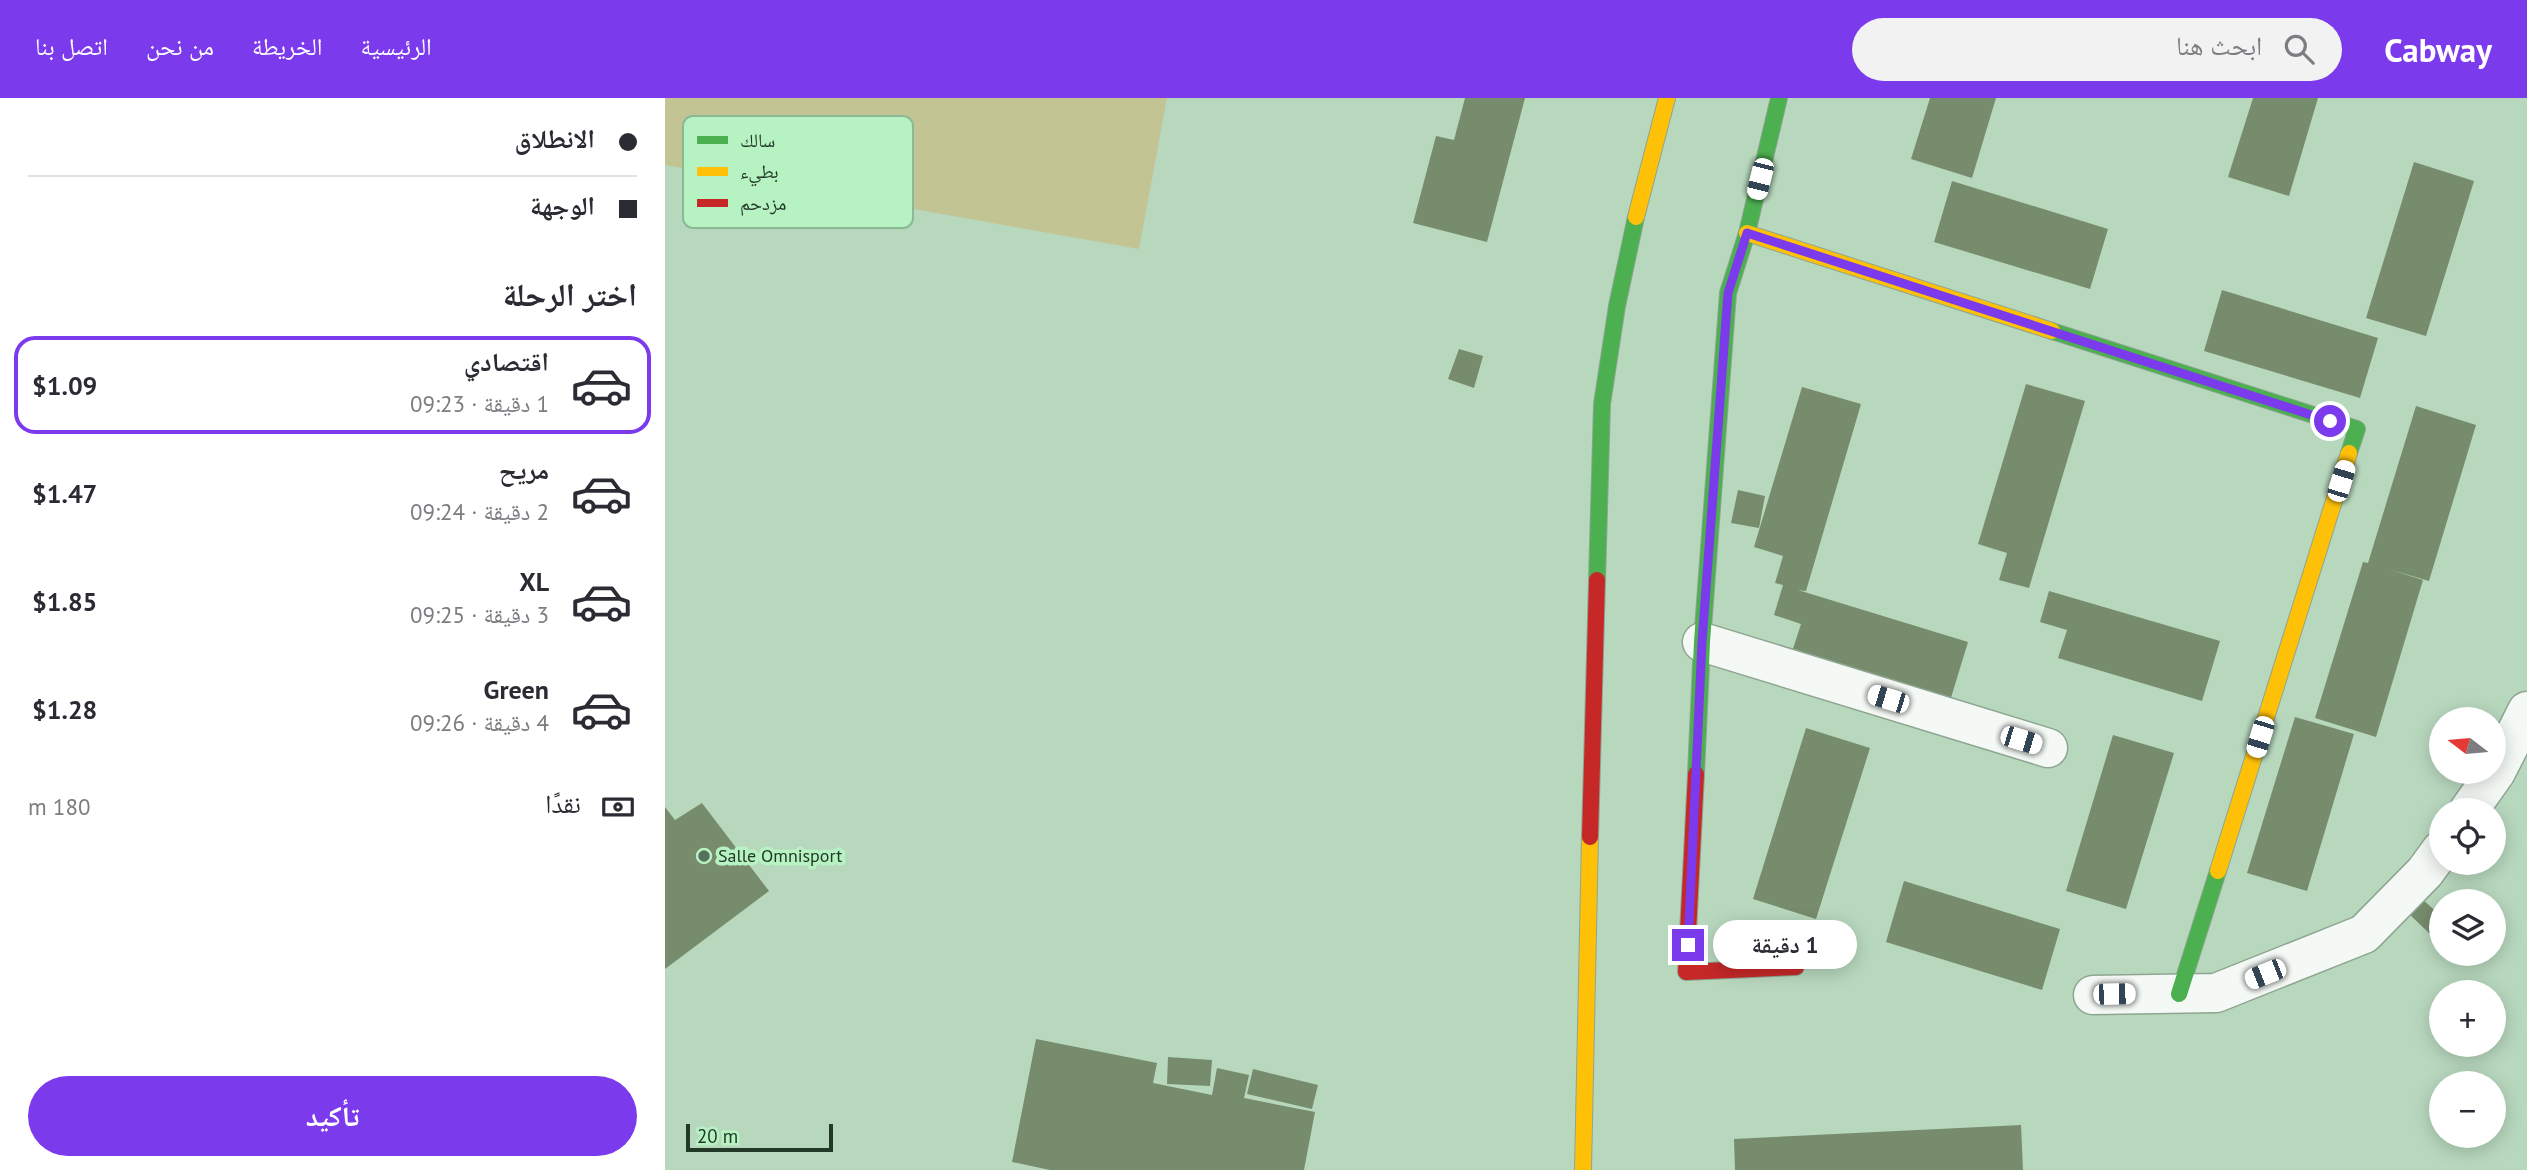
<!DOCTYPE html>
<html lang="ar">
<meta charset="utf-8">
<style>
:root{--surface:#fff;--page:#f2f2f3;--text:#2b2b33;--muted:#7c7c81;--line:#e1e1e2;--accent:#7c3aed}
body{margin:0;font-family:"PT Sans","Noto Naskh Arabic",sans-serif;background:var(--page);color:var(--text);direction:rtl;height:100vh;display:flex;flex-direction:column;font-size:26px;white-space:nowrap}
*{box-sizing:border-box;margin:0}
p{font-size:23px;color:var(--muted)}
.icon{flex:none;width:38px;height:38px;fill:none;stroke:currentColor;stroke-width:2;stroke-linecap:round;stroke-linejoin:round}
.map{position:relative;flex:1;overflow:hidden;direction:ltr}
.side{display:flex;flex-direction:column;background:var(--surface);width:665px}
.side>*{flex:none}
.guide{display:grid;align-content:center;height:154px;padding:0 28px;background:var(--surface)}
.needle{width:46px;rotate:286deg}
.controls{position:absolute;left:1764px;top:609px;display:grid;gap:14px}
.controls a{display:grid;place-items:center;width:77px;height:77px;border-radius:50%;background:var(--surface);box-shadow:0 4px 18px #0003;font-size:35px}
.scale{position:absolute;left:21px;bottom:18px;width:147px;box-sizing:border-box;padding-left:7px;border:4px solid #223927;border-top:0;font-size:19px;line-height:24px;white-space:nowrap;color:#223927;-webkit-text-stroke:5px #b7f2c3;paint-order:stroke}
.end{position:absolute;width:32px;height:32px;margin:-16px;border:9px solid #7c3aed;background:#fff;box-shadow:0 0 0 4px #fff}
.from{border-radius:50%}
.bubble{position:absolute;height:49px;border-radius:24px;background:var(--surface);box-shadow:0 4px 18px #0003;font-size:23px;font-weight:700;line-height:49px;text-align:center;direction:rtl}
.car{position:absolute;width:21px;height:42px;margin:-21px -10px;border-radius:9px;box-shadow:0 0 5px 2px #0007;background:linear-gradient(#fff 24%,#345 0 40%,#fff 0 76%,#345 0 86%,#fff 0)}
.guide b{display:flex;align-items:center;gap:24px;height:66px;font-size:26px}
.guide b+b{border-top:2px solid var(--line)}
.guide i{width:18px;height:18px;background:var(--text)}
ul{padding:0;list-style:none}
li{display:flex;align-items:center;gap:21px;height:98px;margin:0 14px 10px;padding:0 14px;border:4px solid transparent;border-radius:21px}
li div{flex:1}
li b{display:block;font-size:26px}
li em{font-style:normal;font-weight:700}
li.on{border-color:var(--accent)}
li>.icon{width:63px;height:63px;stroke-width:1.5}
h2{padding:0 28px;font-size:32px;line-height:84px}
.pay{display:flex;align-items:center;gap:18px;height:77px;padding:0 28px;font-size:26px}
.pay p{margin-inline-start:auto}
.cta{display:flex;gap:14px;margin-top:auto;padding:14px 28px}
.cta a{flex:1;height:80px;border-radius:42px;background:var(--accent);color:#fff;font-size:28px;font-weight:700;line-height:80px;text-align:center}
header{display:flex;align-items:center;gap:42px;box-sizing:border-box;height:98px;padding:0 35px;background:var(--accent);color:#fff}
header strong{font-size:33px}
nav{display:flex;gap:38px;margin-inline-start:auto;font-size:24px}
.search{width:490px;height:63px;background:var(--page);display:flex;align-items:center;gap:18px;box-sizing:border-box;padding:0 24px;border-radius:38px;color:var(--muted);font-size:26px}
main{display:flex;flex:1;min-height:0}
.map>svg:first-child{display:block}
.green{fill:#c2c494}
.building{fill:#768c6c}
.lines{fill:none;stroke-linecap:round;stroke-linejoin:round}
.street-casing{stroke:#8da591;stroke-width:41}
.fast-casing{stroke:#8da591;stroke-width:18}
.slow-casing{stroke:#8da591;stroke-width:18}
.jam-casing{stroke:#8da591;stroke-width:18}
.street{stroke:#f4f9f5;stroke-width:38}
.fast{stroke:#4caf50;stroke-width:16}
.slow{stroke:#ffc107;stroke-width:16}
.jam{stroke:#c62828;stroke-width:16}
.route{stroke:#7c3aed;stroke-width:9}
.poi-dot{fill:#56715c;stroke:#b7f2c3;stroke-width:2.5}
.labels{text-anchor:middle;stroke-width:7;stroke-linejoin:round;paint-order:stroke}
.poi-label{font-size:18px;fill:#223927;stroke:#b7f2c3;text-anchor:start}
.key{fill:#b7f2c3;stroke:#8aba94;stroke-width:2}
.key-label{font-size:19px;fill:#223927}
</style>
<header>
<strong>Cabway</strong>
<div class="search"><svg class="icon" aria-label="search" viewBox="0 0 24 24"><circle cx="10" cy="10" r="6"/><path d="M15 15l6 6"/></svg>ابحث هنا</div>
<nav><a>الرئيسية</a><a>الخريطة</a><a>من نحن</a><a>اتصل بنا</a></nav>
</header>
<main>
<div class="map">
<svg width="1862" height="1072" viewBox="0 0 1862 1072">
<rect width="100%" height="100%" fill="#b8d8be"/>
<path class="green" d="M0,0H502L474,151L0,67Z"/>
<path class="building" d="M800,0H860L822,144L748,125L771,38L789,42Z
M1265,0H1331L1307,80L1246,61Z
M1588,0H1653L1624,98L1563,79Z
M1749,64L1809,83L1761,238L1701,220Z
M1287,83L1443,131L1425,191L1269,144Z
M1557,192L1713,240L1695,300L1539,253Z
M794,251L818,258L809,290L783,281Z
M1361,286L1420,303L1364,490L1334,482L1342,455L1313,446Z
M1137,289L1196,306L1141,493L1133,492L1303,544L1285,603L1127,554L1136,526L1109,517L1118,487L1110,485L1118,458L1089,449Z
M1751,308L1811,327L1764,483L1723,471L1758,482L1711,639L1650,620L1698,464L1703,465Z
M1073,392L1100,398L1094,430L1066,425Z
M1384,493L1555,543L1537,603L1393,560L1402,532L1375,524Z
M1630,619L1689,636L1642,793L1582,775Z
M1141,630L1205,650L1151,821L1088,801Z
M1448,637L1509,655L1461,811L1401,793Z
M37,705L104,793L0,871V709L10,722Z
M1239,783L1395,831L1377,892L1221,844Z
M1756,800L1776,818V824L1765,836L1743,815Z
M371,941L492,965L488,985L547,997L552,970L584,977L579,1000L650,1014L639,1072H385L347,1064Z
M503,959L547,962L545,988L502,986Z
M588,971L653,987L647,1011L582,996Z
M1356,1027L1358,1072H1070L1069,1041Z"/>
<g class="lines">
<g class="street-casing">
<path id="street" d="M1037,544L1383,650
M1804,712L1831,674L1862,613
M1428,897L1551,895L1699,836L1760,774L1776,752"/>
</g>
<g class="fast-casing">
<path id="fast" d="M1387,233L1692,331L1684,355
M932,482L937,306L952,208L971,119
M1031,676L1037,544L1063,195L1082,135L1114,0
M1514,896L1553,773"/>
</g>
<g class="slow-casing">
<path id="slow" d="M971,119L1002,0
M1082,135L1387,233
M1553,773L1684,355
M918,1072L925,739"/>
</g>
<g class="jam-casing">
<path id="jam" d="M1031,676L1021,874L1131,869
M925,739L932,482"/>
</g>
<use href="#street" class="street"/>
<use href="#fast" class="fast"/>
<use href="#slow" class="slow"/>
<use href="#jam" class="jam"/>
</g>
<g class="lines">
<path class="route" d="M1023,847L1037,544L1063,195L1082,135L1665,323"/>
</g>
<circle class="poi-dot" cx="39" cy="758" r="7"/>
<g class="labels">
<g class="poi-label">
<text x="53" y="764">Salle Omnisport</text>
</g>
</g>
<rect x="18" y="18" width="230" height="112" rx="10" class="key"/>
<rect x="32" y="38" width="31" height="8" fill="#4caf50"/>
<rect x="32" y="69" width="31" height="9" fill="#ffc107"/>
<rect x="32" y="101" width="31" height="8" fill="#c62828"/>
<g class="key-label">
<text x="75" y="49">سالك</text>
<text x="75" y="80">بطيء</text>
<text x="75" y="112">مزدحم</text>
</g>
</svg>
<div class="controls">
<a><svg class="needle" viewBox="-14 -14 28 28"><path d="M0-13l5 13h-10z" fill="#e53935"/><path d="M0 13l5-13h-10z" fill="#7c7c81"/></svg></a>
<a><svg class="icon" aria-label="locate" viewBox="0 0 24 24"><circle cx="12" cy="12" r="6"/><path d="M12 2v4M12 18v4M2 12h4M18 12h4"/></svg></a>
<a><svg class="icon" aria-label="layers" viewBox="0 0 24 24"><path d="M12 4l9 5-9 5-9-5zM3 14l9 5 9-5"/></svg></a>
<a>+</a>
<a>−</a>
</div>
<div class="scale">20 m</div>
<i class="end from" style="left:1665px;top:323px"></i>
<i class="end" style="left:1023px;top:847px"></i>
<div class="bubble" style="left:1048px;top:822px;width:144px">1 دقيقة</div>
<i class="car" style="left:1095px;top:81px;rotate:194deg"></i>
<i class="car" style="left:1676px;top:383px;rotate:17deg"></i>
<i class="car" style="left:1223px;top:601px;rotate:287deg"></i>
<i class="car" style="left:1595px;top:639px;rotate:197deg"></i>
<i class="car" style="left:1356px;top:642px;rotate:107deg"></i>
<i class="car" style="left:1600px;top:876px;rotate:248deg"></i>
<i class="car" style="left:1449px;top:896px;rotate:89deg"></i>
</div>
<section class="side">
<div class="guide">
<b><i class="from"></i>الانطلاق</b>
<b><i></i>الوجهة</b>
</div>
<h2>اختر الرحلة</h2>
<ul>
<li class="on"><svg class="icon" aria-label="car" viewBox="0 0 24 24"><path d="M5 17H2v-5l4-1 3-4h7l3 4 3 1v5h-3M9 17h6M6 11h13"/><circle cx="7" cy="17" r="2"/><circle cx="17" cy="17" r="2"/></svg><div><b>اقتصادي</b><p>1 دقيقة · 09:23</p></div><em>$1.09</em></li>
<li><svg class="icon" aria-label="car" viewBox="0 0 24 24"><path d="M5 17H2v-5l4-1 3-4h7l3 4 3 1v5h-3M9 17h6M6 11h13"/><circle cx="7" cy="17" r="2"/><circle cx="17" cy="17" r="2"/></svg><div><b>مريح</b><p>2 دقيقة · 09:24</p></div><em>$1.47</em></li>
<li><svg class="icon" aria-label="car" viewBox="0 0 24 24"><path d="M5 17H2v-5l4-1 3-4h7l3 4 3 1v5h-3M9 17h6M6 11h13"/><circle cx="7" cy="17" r="2"/><circle cx="17" cy="17" r="2"/></svg><div><b>XL</b><p>3 دقيقة · 09:25</p></div><em>$1.85</em></li>
<li><svg class="icon" aria-label="car" viewBox="0 0 24 24"><path d="M5 17H2v-5l4-1 3-4h7l3 4 3 1v5h-3M9 17h6M6 11h13"/><circle cx="7" cy="17" r="2"/><circle cx="17" cy="17" r="2"/></svg><div><b>Green</b><p>4 دقيقة · 09:26</p></div><em>$1.28</em></li>
</ul>
<div class="pay"><svg class="icon" aria-label="cash" viewBox="0 0 24 24"><path d="M3 7h18v10H3z"/><circle cx="12" cy="12" r="2"/></svg>نقدًا<p>180 m</p></div>
<div class="cta"><a>تأكيد</a></div>
</section>
</main>
